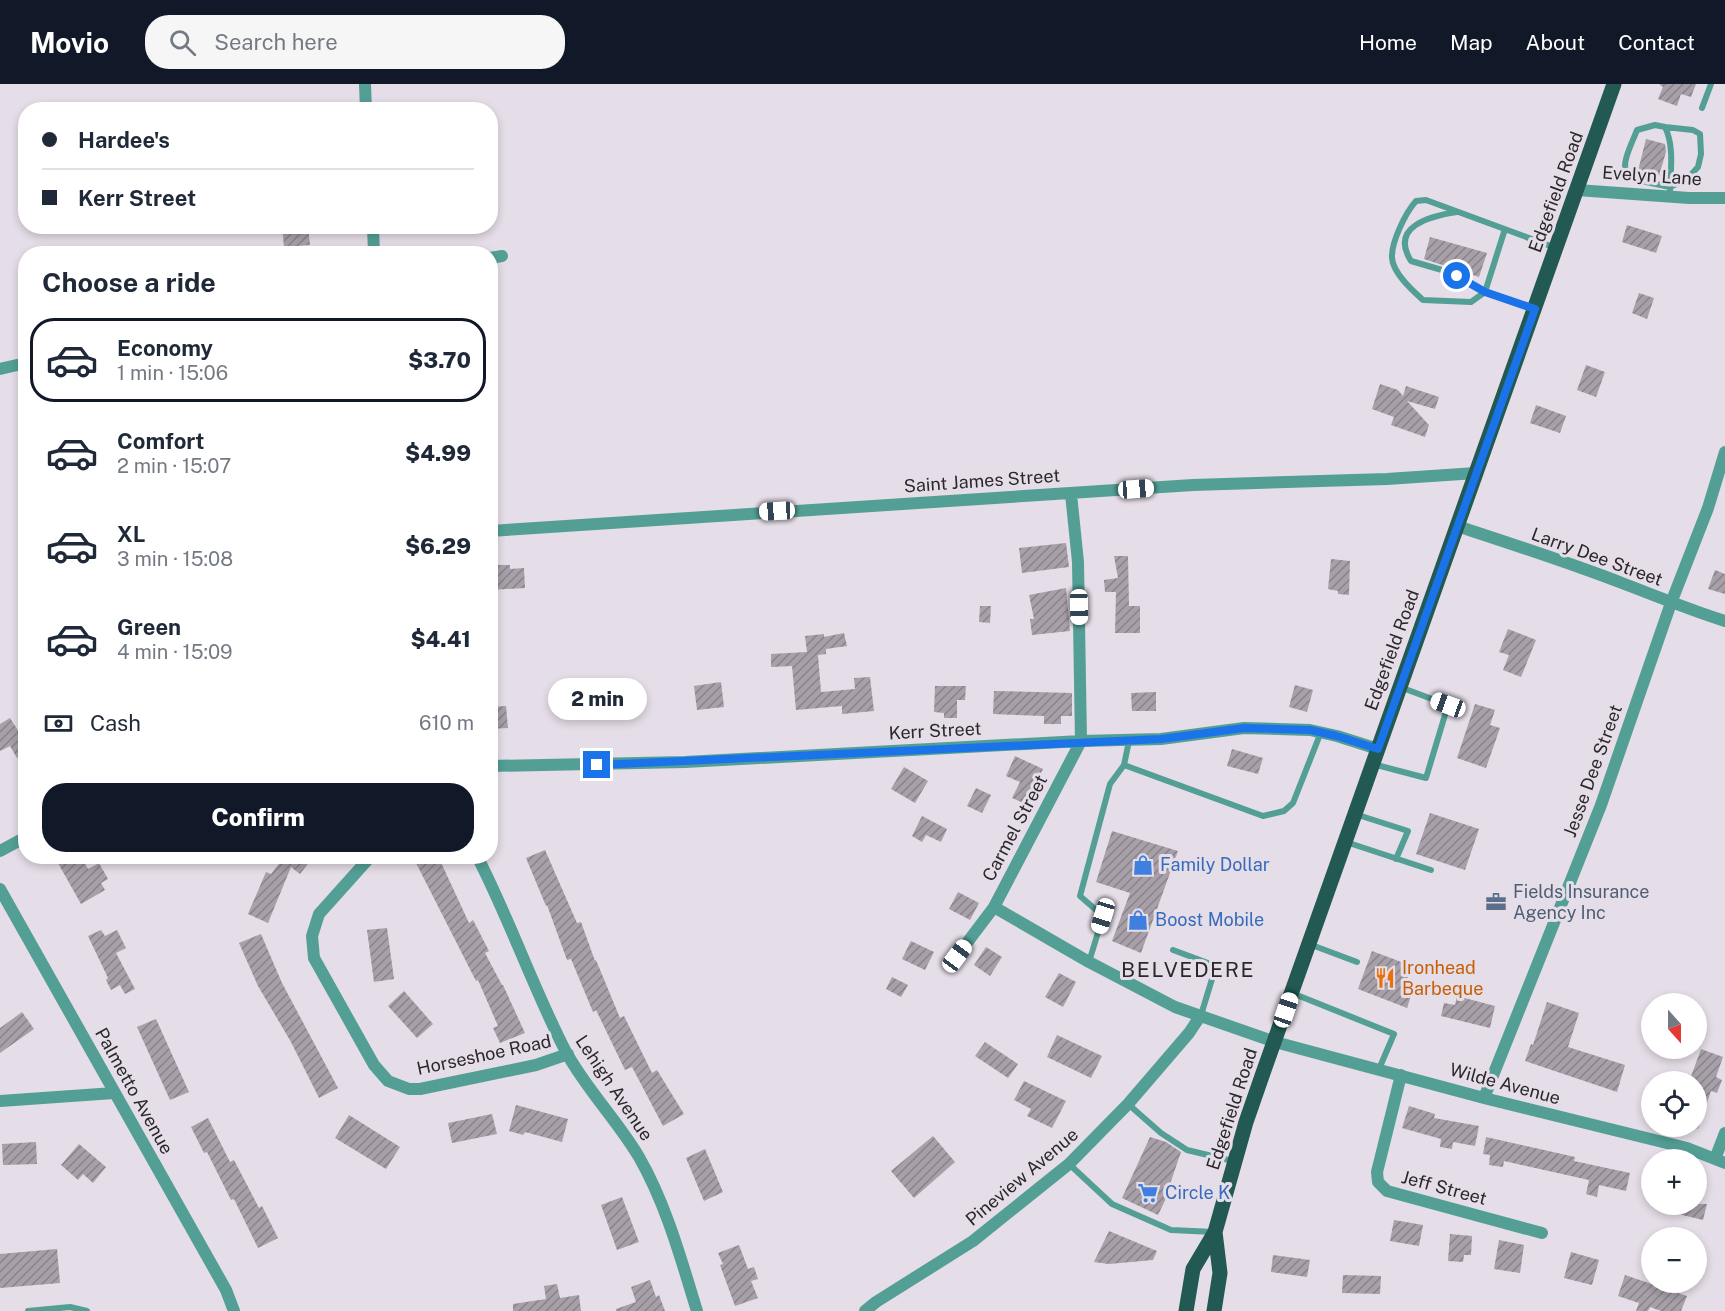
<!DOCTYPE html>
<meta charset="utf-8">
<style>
:root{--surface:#fff;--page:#f6f6f7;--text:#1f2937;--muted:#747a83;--line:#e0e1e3;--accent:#111827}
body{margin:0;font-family:"Public Sans",sans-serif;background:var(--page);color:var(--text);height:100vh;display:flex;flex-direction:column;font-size:22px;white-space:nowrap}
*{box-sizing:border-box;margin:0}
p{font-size:20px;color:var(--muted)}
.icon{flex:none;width:33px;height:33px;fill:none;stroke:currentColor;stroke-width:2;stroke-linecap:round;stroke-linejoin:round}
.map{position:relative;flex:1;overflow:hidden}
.side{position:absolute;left:18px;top:162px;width:480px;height:618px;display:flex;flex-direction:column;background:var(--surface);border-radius:24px;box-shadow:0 3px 9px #0003}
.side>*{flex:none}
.banner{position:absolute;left:18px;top:18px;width:480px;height:132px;border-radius:24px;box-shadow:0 3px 9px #0003;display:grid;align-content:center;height:132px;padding:0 24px;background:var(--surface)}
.needle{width:39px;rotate:159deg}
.controls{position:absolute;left:1641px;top:909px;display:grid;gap:12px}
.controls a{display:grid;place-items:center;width:66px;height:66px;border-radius:50%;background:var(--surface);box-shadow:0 3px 9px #0003;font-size:30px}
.end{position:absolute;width:27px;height:27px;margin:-14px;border:8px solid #1a73e8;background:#fff;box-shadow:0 0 0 3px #fff}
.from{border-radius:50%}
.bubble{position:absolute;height:42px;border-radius:21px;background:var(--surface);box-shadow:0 3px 9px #0003;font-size:20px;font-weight:800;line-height:42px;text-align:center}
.car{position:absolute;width:18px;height:36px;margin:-18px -9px;border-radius:8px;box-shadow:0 0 4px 2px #0007;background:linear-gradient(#fff 24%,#345 0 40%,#fff 0 76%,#345 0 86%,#fff 0)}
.banner b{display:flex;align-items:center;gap:21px;height:57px;font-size:22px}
.banner b+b{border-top:2px solid var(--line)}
.banner i{width:15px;height:15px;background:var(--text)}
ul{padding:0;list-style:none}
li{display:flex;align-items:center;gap:18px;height:84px;margin:0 12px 9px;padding:0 12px;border:3px solid transparent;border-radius:24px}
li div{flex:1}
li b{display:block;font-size:22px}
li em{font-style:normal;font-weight:800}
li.current{border-color:var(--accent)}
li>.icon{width:54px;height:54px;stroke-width:1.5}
h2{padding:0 24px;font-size:27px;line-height:72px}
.pay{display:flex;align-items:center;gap:15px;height:66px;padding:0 24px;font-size:22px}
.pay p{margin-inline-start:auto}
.button{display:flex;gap:12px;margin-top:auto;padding:12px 24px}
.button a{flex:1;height:69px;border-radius:24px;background:var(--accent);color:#fff;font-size:24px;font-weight:800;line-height:69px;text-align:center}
header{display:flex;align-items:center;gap:36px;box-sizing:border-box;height:84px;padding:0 30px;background:var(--accent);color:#fff}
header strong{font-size:28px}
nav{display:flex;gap:33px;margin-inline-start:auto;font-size:21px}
.search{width:420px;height:54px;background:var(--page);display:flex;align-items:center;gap:15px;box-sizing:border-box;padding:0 21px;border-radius:24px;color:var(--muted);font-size:22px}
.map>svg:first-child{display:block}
.building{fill:url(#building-hatch)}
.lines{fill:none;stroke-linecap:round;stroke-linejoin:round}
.lane{stroke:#539f95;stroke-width:6}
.street{stroke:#539f95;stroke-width:12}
.primary{stroke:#225952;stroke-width:15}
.route{stroke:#1a73e8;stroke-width:8}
.labels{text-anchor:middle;stroke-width:6;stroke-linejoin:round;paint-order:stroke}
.street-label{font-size:18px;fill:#2b282c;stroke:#e5dde7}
.shop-label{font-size:18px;fill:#366cbe;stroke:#e5dde7;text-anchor:start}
.service-label{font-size:18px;fill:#4e5e75;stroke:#e5dde7;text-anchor:start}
.food-label{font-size:18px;fill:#c56008;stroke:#e5dde7;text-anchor:start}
.quarter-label{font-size:21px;letter-spacing:1.5px;fill:#2b282c;stroke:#e5dde7}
</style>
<header>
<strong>Movio</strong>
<div class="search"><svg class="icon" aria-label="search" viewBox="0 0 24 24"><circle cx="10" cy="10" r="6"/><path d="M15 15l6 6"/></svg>Search here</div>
<nav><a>Home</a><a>Map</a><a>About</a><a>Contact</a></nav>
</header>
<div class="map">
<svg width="1725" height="1227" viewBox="0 0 1725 1227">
<defs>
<pattern id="building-hatch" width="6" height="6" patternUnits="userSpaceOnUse" patternTransform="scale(1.5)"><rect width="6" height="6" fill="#a8a0a9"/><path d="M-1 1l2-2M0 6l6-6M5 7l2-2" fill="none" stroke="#89828a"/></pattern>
</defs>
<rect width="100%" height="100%" fill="#e5dde7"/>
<path class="building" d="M1659,0H1696L1691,13L1681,10L1677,22L1658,15L1663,3Z
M1646,55L1665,60L1666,68L1659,92L1638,87Z
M1627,141L1662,152L1656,169L1622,158Z
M282,142H308L310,161L284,163Z
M1430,153L1487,169L1479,193L1424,175Z
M1639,209L1654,214L1647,235L1632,229Z
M1586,281L1605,288L1596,313L1577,306Z
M1380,300L1398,306L1403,312L1406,302L1439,313L1435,325L1407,317L1429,341L1425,353L1391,341L1394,333L1372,325Z
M1536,321L1566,332L1560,349L1530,339Z
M1066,459L1069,483L1022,489L1019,464Z
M1114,472H1128L1129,522H1140V549H1115L1116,508H1105L1104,496L1118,494Z
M1331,475L1350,477L1349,511L1338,510V507L1328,505Z
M495,481H510V485L524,484L525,504L490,506V486L495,485Z
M1715,486L1725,490V510L1708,505Z
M1066,504L1070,547L1032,551L1030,535H1034L1029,511Z
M980,522H991L990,539L979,538Z
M1508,545L1536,556L1521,593L1503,586L1509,571L1499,568Z
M844,549L847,562L826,565V570L818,571L821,608L855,605L854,594L870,593L874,627L842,630V622L796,626L792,582L771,583V570L807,568L805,552L824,550V553Z
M721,598L724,623L697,626L694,602Z
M1295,601L1313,606L1307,628L1289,623Z
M935,602H966L965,616H957V634H944V629L934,628Z
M994,607L1072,609V632H1061V640H1044V632L993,630Z
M1156,608V627H1132L1131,609Z
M1475,620L1495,626L1490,641L1500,644L1486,684L1457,674Z
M506,622L508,644L490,645V623Z
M10,634L26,659V669L17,674L10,662L0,667V640Z
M1232,665L1263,674L1258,690L1227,682Z
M1015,672L1043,685L1026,720L1012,714L1020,698L1006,692Z
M904,683L928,697L915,719L891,705Z
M976,704L991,711L982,729L967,722Z
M1430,729L1479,745L1465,786L1416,770Z
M922,732L947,745L941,758L926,751L922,758L912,752Z
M1112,747L1178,767L1141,869L1112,857L1130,809L1096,798Z
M545,766L577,839L581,838L595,877L596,876L620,934L624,932L652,989L657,986L684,1030L663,1042L632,983L625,986L596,926L593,928L571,875L567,876L547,821L546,822L526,774Z
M54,772H81L88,785L99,779L108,795L101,799L105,806L81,820Z
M278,772H314L300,790L291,783L268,839L248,830L266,788L271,790L282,776Z
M429,772H438L469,839L473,836L489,867L485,869L502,901H503L525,949L500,959L493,944L498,942L478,896L476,897L416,779Z
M958,808L979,819L970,836L949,825Z
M387,844L394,895L374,898L367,846Z
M101,846L105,852L117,846L126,864L116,869L135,905L125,910L120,901L111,906L106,896L108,894L88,852Z
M261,850L282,899L338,1004L319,1014L291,958L258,902L239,859Z
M911,857L934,868L925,886L902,875Z
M986,863L1002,873L990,892L974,881Z
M1372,867L1412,882L1402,909L1411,912L1407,924L1358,905Z
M1059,889L1076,898L1063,923L1045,913Z
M892,893L908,901L901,913L886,905Z
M404,907L433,940L417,954L388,922Z
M1457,912L1495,922L1490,944L1441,932L1444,919L1455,921Z
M1547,918L1579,929L1568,963L1625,981L1617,1008L1525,977L1531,960L1533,961Z
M22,928L34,945L0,969V944Z
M156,935L189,1008L170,1016L137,943Z
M1057,951L1102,972L1091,994L1047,973Z
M985,958L1018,980L1008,994L975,972Z
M1701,965L1723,973L1716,993L1722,996L1717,1009L1711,1007L1698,1045L1696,1044V998H1689Z
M1024,997L1066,1017L1052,1044L1027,1032L1031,1025L1014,1016Z
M516,1021L568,1035L562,1058L525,1048L523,1051L509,1047Z
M1409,1022L1435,1030L1434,1034L1479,1042L1475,1062L1453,1058L1452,1065L1440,1063L1441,1055L1402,1044Z
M492,1030L497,1050L452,1059L448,1039Z
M349,1031L400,1063L386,1085L335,1054Z
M208,1034L230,1078L234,1076L259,1124L262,1122L278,1154L258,1164L234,1115L231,1116L207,1068L204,1069L191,1043Z
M933,1052L955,1078L914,1114L891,1087Z
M1150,1053L1166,1058L1181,1068L1169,1103L1171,1104L1158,1131L1122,1114Z
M1486,1053L1575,1073L1574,1077L1630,1089L1626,1107L1599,1101L1597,1113L1586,1110L1589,1096L1504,1077L1503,1083L1489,1081L1490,1071L1483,1070Z
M36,1058L37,1080L3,1081L2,1060Z
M79,1060L106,1083L93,1099L83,1090L78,1096L61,1081Z
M705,1065L723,1108L704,1117L686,1074Z
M622,1113L639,1158L617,1166L601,1121Z
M1657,1120H1707L1703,1136L1657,1125Z
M1394,1136L1423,1141L1419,1162L1390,1157Z
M1109,1147L1157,1167L1153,1176L1109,1180L1094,1178Z
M1450,1150L1472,1152L1471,1171H1464L1463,1178L1448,1177Z
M1499,1156L1524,1161L1520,1189L1494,1185Z
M739,1161L748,1185L754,1183L758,1195L751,1197L758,1214L735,1222L720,1181L723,1180L718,1169Z
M57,1165L60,1199L0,1204V1170Z
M1571,1168L1599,1176L1592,1201L1564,1194Z
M1273,1171L1310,1176L1307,1193L1271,1188Z
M1343,1191L1381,1192L1380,1210L1342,1209Z
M1625,1191L1687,1212L1681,1227H1661L1650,1223L1648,1227H1636L1639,1219L1618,1212Z
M650,1196L656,1213L659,1211L665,1227H616V1225L636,1218L631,1203Z
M557,1200L560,1214L579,1211L581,1227H513V1220L546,1215L544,1202Z"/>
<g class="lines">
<path class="lane" d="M1702,24L1711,0
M1665,43L1693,46L1700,50L1701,70L1698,83L1687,95L1670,103L1632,95C1616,86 1632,60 1637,46L1655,41L1665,43C1675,63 1670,90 1670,112
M1442,186L1411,177C1389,142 1431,132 1457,128
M1451,189L1485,208L1505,145
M1535,225L1485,208L1471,218L1423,216C1412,206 1393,189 1392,174C1391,158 1406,128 1416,117L1426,116L1556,164
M1129,657L1124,681L1263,732L1284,727L1293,719L1321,648
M1373,680L1426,694L1448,621L1400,603
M1355,730L1408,747L1396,775
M1346,758L1431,786
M1309,860L1357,878
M1173,866L1216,882L1201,931
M1089,878L1103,832L1080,812L1110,700L1124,681
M1292,909L1394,950L1379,985
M1128,1020L1161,1049L1187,1066L1233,1077
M1069,1080L1112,1120L1171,1146L1214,1148
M28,1227L70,1223L87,1227"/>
<path class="street" d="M365,0L366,26
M1577,106L1689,114H1725
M373,142L374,170
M490,174L502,172
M0,285L26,279
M1457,442C1512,460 1568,478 1622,499C1656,512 1690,526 1725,537
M490,447L1193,401L1387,395L1476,389
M490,682L685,678L1081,657L1161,655L1244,644L1310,646L1337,652L1378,665
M0,767L26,753
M371,772L319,830L312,852L314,874L374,981L388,997L409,1005H420L536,981L568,970
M477,772C510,836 533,904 566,968C587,1006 617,1036 639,1073C666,1120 681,1175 697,1227
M0,805L226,1206L234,1227
M994,823L1089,878L1175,923L1275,958L1484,1014L1687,1064L1725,1079
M957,872L994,823L1081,657L1078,478L1071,410
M1401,991L1377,1088L1378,1098L1387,1107L1542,1149
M1484,1014L1601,721L1671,519L1708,424L1725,368
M0,1017L114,1009
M1715,1075L1725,1049
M865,1227L876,1218L973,1157L1069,1080L1128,1020L1189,949L1201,931"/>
<path class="primary" d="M1186,1227L1193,1185L1215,1148L1246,1038L1263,989L1614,0
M1214,1227L1220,1189L1215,1148"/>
</g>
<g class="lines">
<path class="route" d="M597,681L1161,655L1244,644L1310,646L1337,652L1378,665L1535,225L1485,208L1457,192"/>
</g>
<defs>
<g id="shop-bare" transform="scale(1.62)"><path d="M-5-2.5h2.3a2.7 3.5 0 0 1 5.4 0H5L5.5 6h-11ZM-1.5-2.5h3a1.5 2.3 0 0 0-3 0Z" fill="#3f7fe0" stroke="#e5dde7" stroke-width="2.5" paint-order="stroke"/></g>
<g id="office-bare" transform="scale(1.62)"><path d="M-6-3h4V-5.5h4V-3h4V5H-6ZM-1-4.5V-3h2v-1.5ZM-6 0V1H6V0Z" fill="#5c6f8a" stroke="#e5dde7" stroke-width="2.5" paint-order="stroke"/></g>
<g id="restaurant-bare" transform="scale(1.62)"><path d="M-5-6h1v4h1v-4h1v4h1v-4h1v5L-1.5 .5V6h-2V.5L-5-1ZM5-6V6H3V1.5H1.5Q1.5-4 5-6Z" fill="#e8710a" stroke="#e5dde7" stroke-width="2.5" paint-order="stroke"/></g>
<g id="supermarket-bare" transform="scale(1.62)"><path d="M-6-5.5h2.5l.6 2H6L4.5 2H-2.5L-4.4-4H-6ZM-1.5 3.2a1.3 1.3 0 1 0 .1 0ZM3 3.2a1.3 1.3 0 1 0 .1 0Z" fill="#3f7fe0" stroke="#e5dde7" stroke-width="2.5" paint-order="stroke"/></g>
</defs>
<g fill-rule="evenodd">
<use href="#shop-bare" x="1143" y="781"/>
<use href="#office-bare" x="1496" y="818"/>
<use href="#shop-bare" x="1138" y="836"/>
<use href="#restaurant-bare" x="1385" y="894"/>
<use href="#supermarket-bare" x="1148" y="1109"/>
</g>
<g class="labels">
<g class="street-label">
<text transform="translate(1652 92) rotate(4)" y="6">Evelyn Lane</text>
<text transform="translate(1556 108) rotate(-70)" y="6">Edgefield Road</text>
<text transform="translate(982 397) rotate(-4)" y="6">Saint James Street</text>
<text transform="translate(1597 473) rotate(20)" y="6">Larry Dee Street</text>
<text transform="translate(1392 566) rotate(-70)" y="6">Edgefield Road</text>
<text transform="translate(935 647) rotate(-3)" y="6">Kerr Street</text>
<text transform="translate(1593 687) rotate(-70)" y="6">Jesse Dee Street</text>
<text transform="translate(1015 744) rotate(-62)" y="6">Carmel Street</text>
<text transform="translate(484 971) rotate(-12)" y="6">Horseshoe Road</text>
<text transform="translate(1505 1000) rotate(15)" y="6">Wilde Avenue</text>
<text transform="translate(614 1004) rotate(56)" y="6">Lehigh Avenue</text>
<text transform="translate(134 1007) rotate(61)" y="6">Palmetto Avenue</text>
<text transform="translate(1232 1025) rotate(-72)" y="6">Edgefield Road</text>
<text transform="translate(1022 1093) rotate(-40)" y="6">Pineview Avenue</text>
<text transform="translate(1444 1104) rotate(15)" y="6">Jeff Street</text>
</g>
<g class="shop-label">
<text x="1160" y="787">Family Dollar</text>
<text x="1155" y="842">Boost Mobile</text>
<text x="1165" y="1115">Circle K</text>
</g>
<g class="service-label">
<text x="1513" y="814">Fields Insurance<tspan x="1513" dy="21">Agency Inc</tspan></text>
</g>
<g class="food-label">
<text x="1402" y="890">Ironhead<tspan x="1402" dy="21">Barbeque</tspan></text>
</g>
<g class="quarter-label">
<text x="1188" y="893">BELVEDERE</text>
</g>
</g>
</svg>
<div class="controls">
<a><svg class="needle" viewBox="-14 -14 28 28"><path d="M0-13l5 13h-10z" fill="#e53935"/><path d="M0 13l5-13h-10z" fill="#747a83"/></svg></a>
<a><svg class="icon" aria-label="locate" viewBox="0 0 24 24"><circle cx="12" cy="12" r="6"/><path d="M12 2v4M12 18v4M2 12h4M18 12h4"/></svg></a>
<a>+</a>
<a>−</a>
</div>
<i class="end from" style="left:1457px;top:192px"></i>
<i class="end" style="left:597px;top:681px"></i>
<div class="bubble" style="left:548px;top:594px;width:99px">2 min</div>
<i class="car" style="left:1136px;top:405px;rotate:86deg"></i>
<i class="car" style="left:777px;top:427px;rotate:267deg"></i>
<i class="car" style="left:1079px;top:523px;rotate:179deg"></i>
<i class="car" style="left:1448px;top:621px;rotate:290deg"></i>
<i class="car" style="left:1103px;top:832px;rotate:197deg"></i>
<i class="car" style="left:957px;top:872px;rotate:37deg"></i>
<i class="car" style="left:1286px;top:926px;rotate:19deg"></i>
<div class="banner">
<b><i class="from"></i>Hardee's</b>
<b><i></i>Kerr Street</b>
</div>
<section class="side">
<h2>Choose a ride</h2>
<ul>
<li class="current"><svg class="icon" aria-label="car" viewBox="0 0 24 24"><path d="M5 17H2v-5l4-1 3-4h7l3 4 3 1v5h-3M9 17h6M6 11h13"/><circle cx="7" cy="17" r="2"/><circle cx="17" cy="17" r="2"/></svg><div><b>Economy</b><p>1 min · 15:06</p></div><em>$3.70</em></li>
<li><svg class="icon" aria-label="car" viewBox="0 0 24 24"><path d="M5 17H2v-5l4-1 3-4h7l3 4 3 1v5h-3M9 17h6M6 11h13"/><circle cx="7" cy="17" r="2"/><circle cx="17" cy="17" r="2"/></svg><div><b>Comfort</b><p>2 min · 15:07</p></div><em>$4.99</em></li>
<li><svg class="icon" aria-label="car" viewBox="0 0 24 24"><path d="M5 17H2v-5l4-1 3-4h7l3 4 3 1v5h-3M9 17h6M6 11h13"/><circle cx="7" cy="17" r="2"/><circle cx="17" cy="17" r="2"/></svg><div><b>XL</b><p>3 min · 15:08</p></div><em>$6.29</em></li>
<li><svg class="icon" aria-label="car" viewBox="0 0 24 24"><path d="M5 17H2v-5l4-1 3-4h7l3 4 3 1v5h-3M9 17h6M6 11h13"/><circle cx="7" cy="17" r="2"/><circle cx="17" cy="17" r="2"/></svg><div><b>Green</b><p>4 min · 15:09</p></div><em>$4.41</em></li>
</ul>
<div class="pay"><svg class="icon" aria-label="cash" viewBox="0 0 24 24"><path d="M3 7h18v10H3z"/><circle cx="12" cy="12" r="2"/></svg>Cash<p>610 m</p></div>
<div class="button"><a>Confirm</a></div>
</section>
</div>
